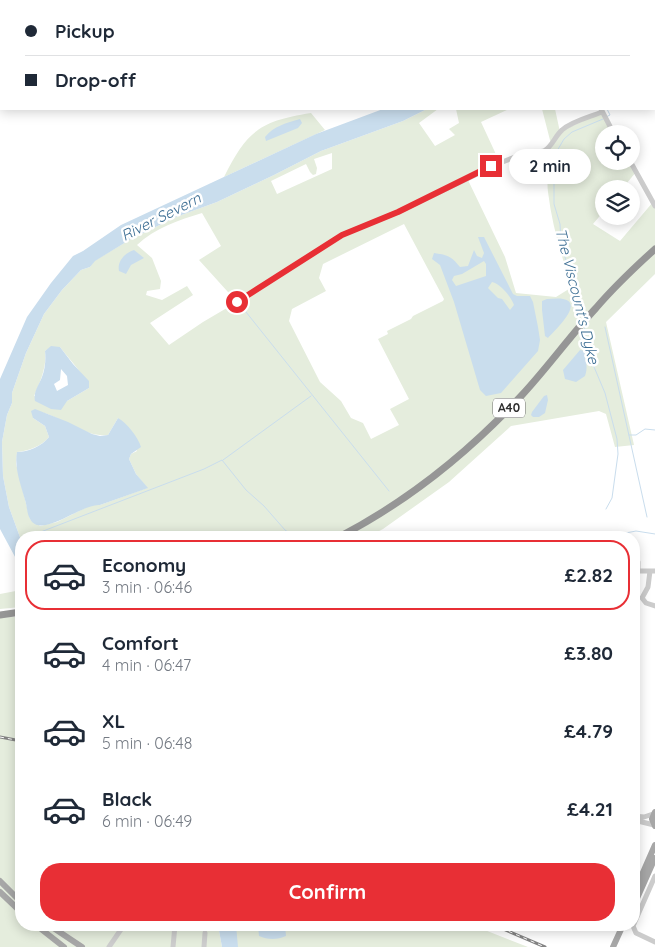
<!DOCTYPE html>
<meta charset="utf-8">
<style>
:root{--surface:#fff;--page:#f2f2f3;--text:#1f2937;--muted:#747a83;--line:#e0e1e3;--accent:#e82f35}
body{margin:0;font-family:Quicksand,sans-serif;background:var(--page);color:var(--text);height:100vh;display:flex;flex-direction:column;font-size:19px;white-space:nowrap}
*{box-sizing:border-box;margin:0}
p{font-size:16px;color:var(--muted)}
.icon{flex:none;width:28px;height:28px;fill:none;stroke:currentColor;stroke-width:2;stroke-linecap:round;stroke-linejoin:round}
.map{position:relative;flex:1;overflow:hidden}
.panel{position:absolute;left:15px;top:531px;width:625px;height:400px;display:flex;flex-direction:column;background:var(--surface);border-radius:20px;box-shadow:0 2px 12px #0003}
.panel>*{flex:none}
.banner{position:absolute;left:0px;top:0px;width:655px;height:110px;box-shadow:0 2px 12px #0003;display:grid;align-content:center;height:110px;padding:0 25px;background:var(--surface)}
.controls{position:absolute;left:595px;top:125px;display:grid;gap:10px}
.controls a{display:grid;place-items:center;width:45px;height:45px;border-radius:50%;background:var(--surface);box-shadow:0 2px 12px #0003;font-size:25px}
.end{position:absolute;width:22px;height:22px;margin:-11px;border:6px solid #e82f35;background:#fff;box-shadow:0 0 0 2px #fff}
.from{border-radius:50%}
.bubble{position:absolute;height:35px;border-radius:18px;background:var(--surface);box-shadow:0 2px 12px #0003;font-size:16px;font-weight:700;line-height:35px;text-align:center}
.banner b{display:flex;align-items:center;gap:18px;height:48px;font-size:19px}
.banner b+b{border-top:1px solid var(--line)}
.banner i{width:12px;height:12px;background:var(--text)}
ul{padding:9px 0 0;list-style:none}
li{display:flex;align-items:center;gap:15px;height:70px;margin:0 10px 8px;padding:0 15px;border:2px solid transparent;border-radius:20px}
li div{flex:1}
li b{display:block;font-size:19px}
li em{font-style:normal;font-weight:700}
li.selected{border-color:var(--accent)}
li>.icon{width:45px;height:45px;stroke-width:1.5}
.primary-button{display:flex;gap:10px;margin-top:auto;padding:10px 25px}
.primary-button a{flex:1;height:58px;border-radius:20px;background:var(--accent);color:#fff;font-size:20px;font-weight:700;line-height:58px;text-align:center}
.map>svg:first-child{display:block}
.green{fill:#e5eddd;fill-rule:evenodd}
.water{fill:#c9dded;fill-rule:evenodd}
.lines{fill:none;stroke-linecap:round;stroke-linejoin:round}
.stream{stroke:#c9dded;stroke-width:1}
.minor{stroke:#ccc;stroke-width:5}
.major{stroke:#a7a7a7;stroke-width:6}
.highway{stroke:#969696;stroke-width:7}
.rail-casing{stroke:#848484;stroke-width:3}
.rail{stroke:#fff;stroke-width:1;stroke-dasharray:4;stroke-linecap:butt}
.route{stroke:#e82f35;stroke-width:6}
.labels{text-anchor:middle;stroke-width:5;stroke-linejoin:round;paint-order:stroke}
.shield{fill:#fff;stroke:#6d6d6d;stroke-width:1}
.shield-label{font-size:12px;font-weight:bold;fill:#2f2f2f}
.water-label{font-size:15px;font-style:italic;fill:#3b6d93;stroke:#fff}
</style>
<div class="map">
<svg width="655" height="947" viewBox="0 0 655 947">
<rect width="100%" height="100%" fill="#fff"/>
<path class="green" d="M427,109H438L419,123L435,146L455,135L449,129L459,123L456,109H509L481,122L500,163L467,178L505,257L516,293L556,297L572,287C561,255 552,225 548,192C546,177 551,164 547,149L551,144L542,109H555L560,132L602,112L614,134H604V161H630L636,172L622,189H604V211L593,224L620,241L653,202L655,206V274L606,322L634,445L615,447L606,414L599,411L511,426L449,482L383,529L368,537L21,538V540L9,507L3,476L2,442L7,415L12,403V393L26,353L44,314L62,290L81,270L90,267L94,261L131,239L176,217L217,202L274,175L321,151L403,121ZM332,153V169L277,194L271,181L306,164L310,172L313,175L316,174L317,168L314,159ZM202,213L221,246L199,260L237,302L203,322L169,345L150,323L193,295L187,286L162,300L146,295L147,291L160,289L161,281L152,258L137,245C155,228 179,220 202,213ZM404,224L444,299L443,301L413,316L411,319L387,331L388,334L378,339L409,399L390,409L399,425L371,439L363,423L351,418L341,401L320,382L289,321L292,309L326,291L319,278L323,264ZM51,347H60C71,362 82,371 89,388L67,401L34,396C40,382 47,367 45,351ZM41,412C63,418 87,438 108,435L118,418L137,451L131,454L129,459L136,474L147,488L100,505L93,504L57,522L40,526L30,519L16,464L17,452C28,451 42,446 49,437L45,426L33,418Z
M311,113L325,130L224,177C247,131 260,121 311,113Z
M21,590V607L0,609V594Z
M21,616V925H218L222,947H0V618Z
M227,925H472L528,947H230Z"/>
<path class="water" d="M383,109H427L403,121L321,151L274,175L217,202L176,217L131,239L95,261L90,267L81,270L62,290L44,314L26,353L12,393V403L7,415L2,442L3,476L9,507L21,540V568L0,529V379L27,317L51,283L73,256L83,251L121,225L316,134Z
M300,119L302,123L298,128L266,141L265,137C274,126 286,123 300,119Z
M478,237H484L513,294L517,296H530L533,302L538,327L540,340L538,351L501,393L486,396L480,390L454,302L440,265L432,259L434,253C448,255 451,256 460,267L468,266L474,250L477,256L482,258L484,253ZM484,261L486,264V276L456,286L452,280L454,276L462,274ZM492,282C501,284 511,297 514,305L510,310L502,299L498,298L488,288Z
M134,250L144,258L131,265L126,274L119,271C117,261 125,253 134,250Z
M547,299C552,299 558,298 563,299C585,303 554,331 548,338L545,336L542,310V301Z
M51,346L60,347L73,364L89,381V388L67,401L61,410L51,409L35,401C33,392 39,385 42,377C45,369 46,360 45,351ZM61,369L67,376L68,385L57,391L54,384L60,380Z
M580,350L585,351C584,362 589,364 585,376L576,382L565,379L563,370Z
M547,395L548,400L545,413L539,417H533L531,415L532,412L544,396Z
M35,409L68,422L92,434L100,436L108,435L118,418C127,423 138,437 141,447L131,454L129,459L136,474L148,488L100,505C82,503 41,540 30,519C27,514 27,506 25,500C21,485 14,468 17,452C28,452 42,446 49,437L45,426L33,418L31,411Z
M218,925H236L238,947H222Z
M258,925L270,926L285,925L286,936C277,940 268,940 259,936Z"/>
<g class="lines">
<path class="stream" d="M654,1V0
M654,57L655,59
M606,117L610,115L607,109
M242,307L389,491
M583,319L576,281L567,264L561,243L560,224L554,204V156L564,139L572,132L603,119
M584,325L589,355L605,393L617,439L618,454L612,498L606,509
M605,327L647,517
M629,435H636L645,429L655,430
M223,460L311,396
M38,533L204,469L222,460L246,490L264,506L285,530L296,538
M383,538L384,532
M600,538L636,531L655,534"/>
<path class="minor" d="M564,1V0
M601,109L614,134
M630,161L655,206
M237,302L342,235L398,212L500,163L515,157L544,151C552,147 555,136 562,130C572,121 590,117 602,112
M638,562V571
M634,571H655
M650,571L648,587L642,598L646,603L655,606
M634,816L644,817L653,814
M634,820L654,825
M655,876L633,926L636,933L655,942
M109,947L124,925
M173,947L175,925
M204,947L205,933"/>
<path class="major" d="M655,812L652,819L655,826
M0,881L21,902
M0,892L21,912
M634,893L655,845
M634,905L655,858
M36,925L64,947
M49,925L82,947
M613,947L623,925"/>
<path class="highway" d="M337,538C407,502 469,452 522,395C548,367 570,336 596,308C614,287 634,268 655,249
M0,615L21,612"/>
<g class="rail-casing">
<path id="rail" d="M0,737L21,741
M494,925L545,947"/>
</g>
<use href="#rail" class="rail"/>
</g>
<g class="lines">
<path class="route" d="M237,302L342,235L398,212L491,166"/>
</g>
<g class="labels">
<rect class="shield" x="493" y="398.5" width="32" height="19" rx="4"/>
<g class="shield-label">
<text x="509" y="412">A40</text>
</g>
<g class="water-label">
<text transform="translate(161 217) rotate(-27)" y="5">River Severn</text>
<text transform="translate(577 296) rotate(76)" y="5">The Viscount's Dyke</text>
</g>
</g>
</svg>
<div class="controls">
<a><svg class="icon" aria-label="locate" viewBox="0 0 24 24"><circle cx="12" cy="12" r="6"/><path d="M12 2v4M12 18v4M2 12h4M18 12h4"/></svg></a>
<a><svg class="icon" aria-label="layers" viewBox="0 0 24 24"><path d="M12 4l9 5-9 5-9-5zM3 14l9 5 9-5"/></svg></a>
</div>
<i class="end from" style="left:237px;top:302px"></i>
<i class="end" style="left:491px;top:166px"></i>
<div class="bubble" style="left:509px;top:149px;width:82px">2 min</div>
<div class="banner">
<b><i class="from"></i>Pickup</b>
<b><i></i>Drop-off</b>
</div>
<section class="panel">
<ul>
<li class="selected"><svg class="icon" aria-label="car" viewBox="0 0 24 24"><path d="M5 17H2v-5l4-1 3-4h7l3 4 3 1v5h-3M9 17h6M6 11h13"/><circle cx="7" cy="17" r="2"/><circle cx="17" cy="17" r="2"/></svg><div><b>Economy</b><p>3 min · 06:46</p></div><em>£2.82</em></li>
<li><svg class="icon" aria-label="car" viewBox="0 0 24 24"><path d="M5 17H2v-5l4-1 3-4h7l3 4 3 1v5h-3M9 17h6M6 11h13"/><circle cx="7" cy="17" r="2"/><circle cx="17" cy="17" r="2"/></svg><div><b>Comfort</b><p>4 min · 06:47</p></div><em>£3.80</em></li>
<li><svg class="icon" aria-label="car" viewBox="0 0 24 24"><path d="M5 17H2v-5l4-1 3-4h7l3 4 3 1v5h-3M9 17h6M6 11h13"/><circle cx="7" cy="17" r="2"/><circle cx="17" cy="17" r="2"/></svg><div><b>XL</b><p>5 min · 06:48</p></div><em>£4.79</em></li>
<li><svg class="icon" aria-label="car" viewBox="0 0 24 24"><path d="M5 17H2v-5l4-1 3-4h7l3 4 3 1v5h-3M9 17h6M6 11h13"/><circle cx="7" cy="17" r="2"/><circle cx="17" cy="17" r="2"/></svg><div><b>Black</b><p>6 min · 06:49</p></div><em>£4.21</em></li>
</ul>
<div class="primary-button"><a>Confirm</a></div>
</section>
</div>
